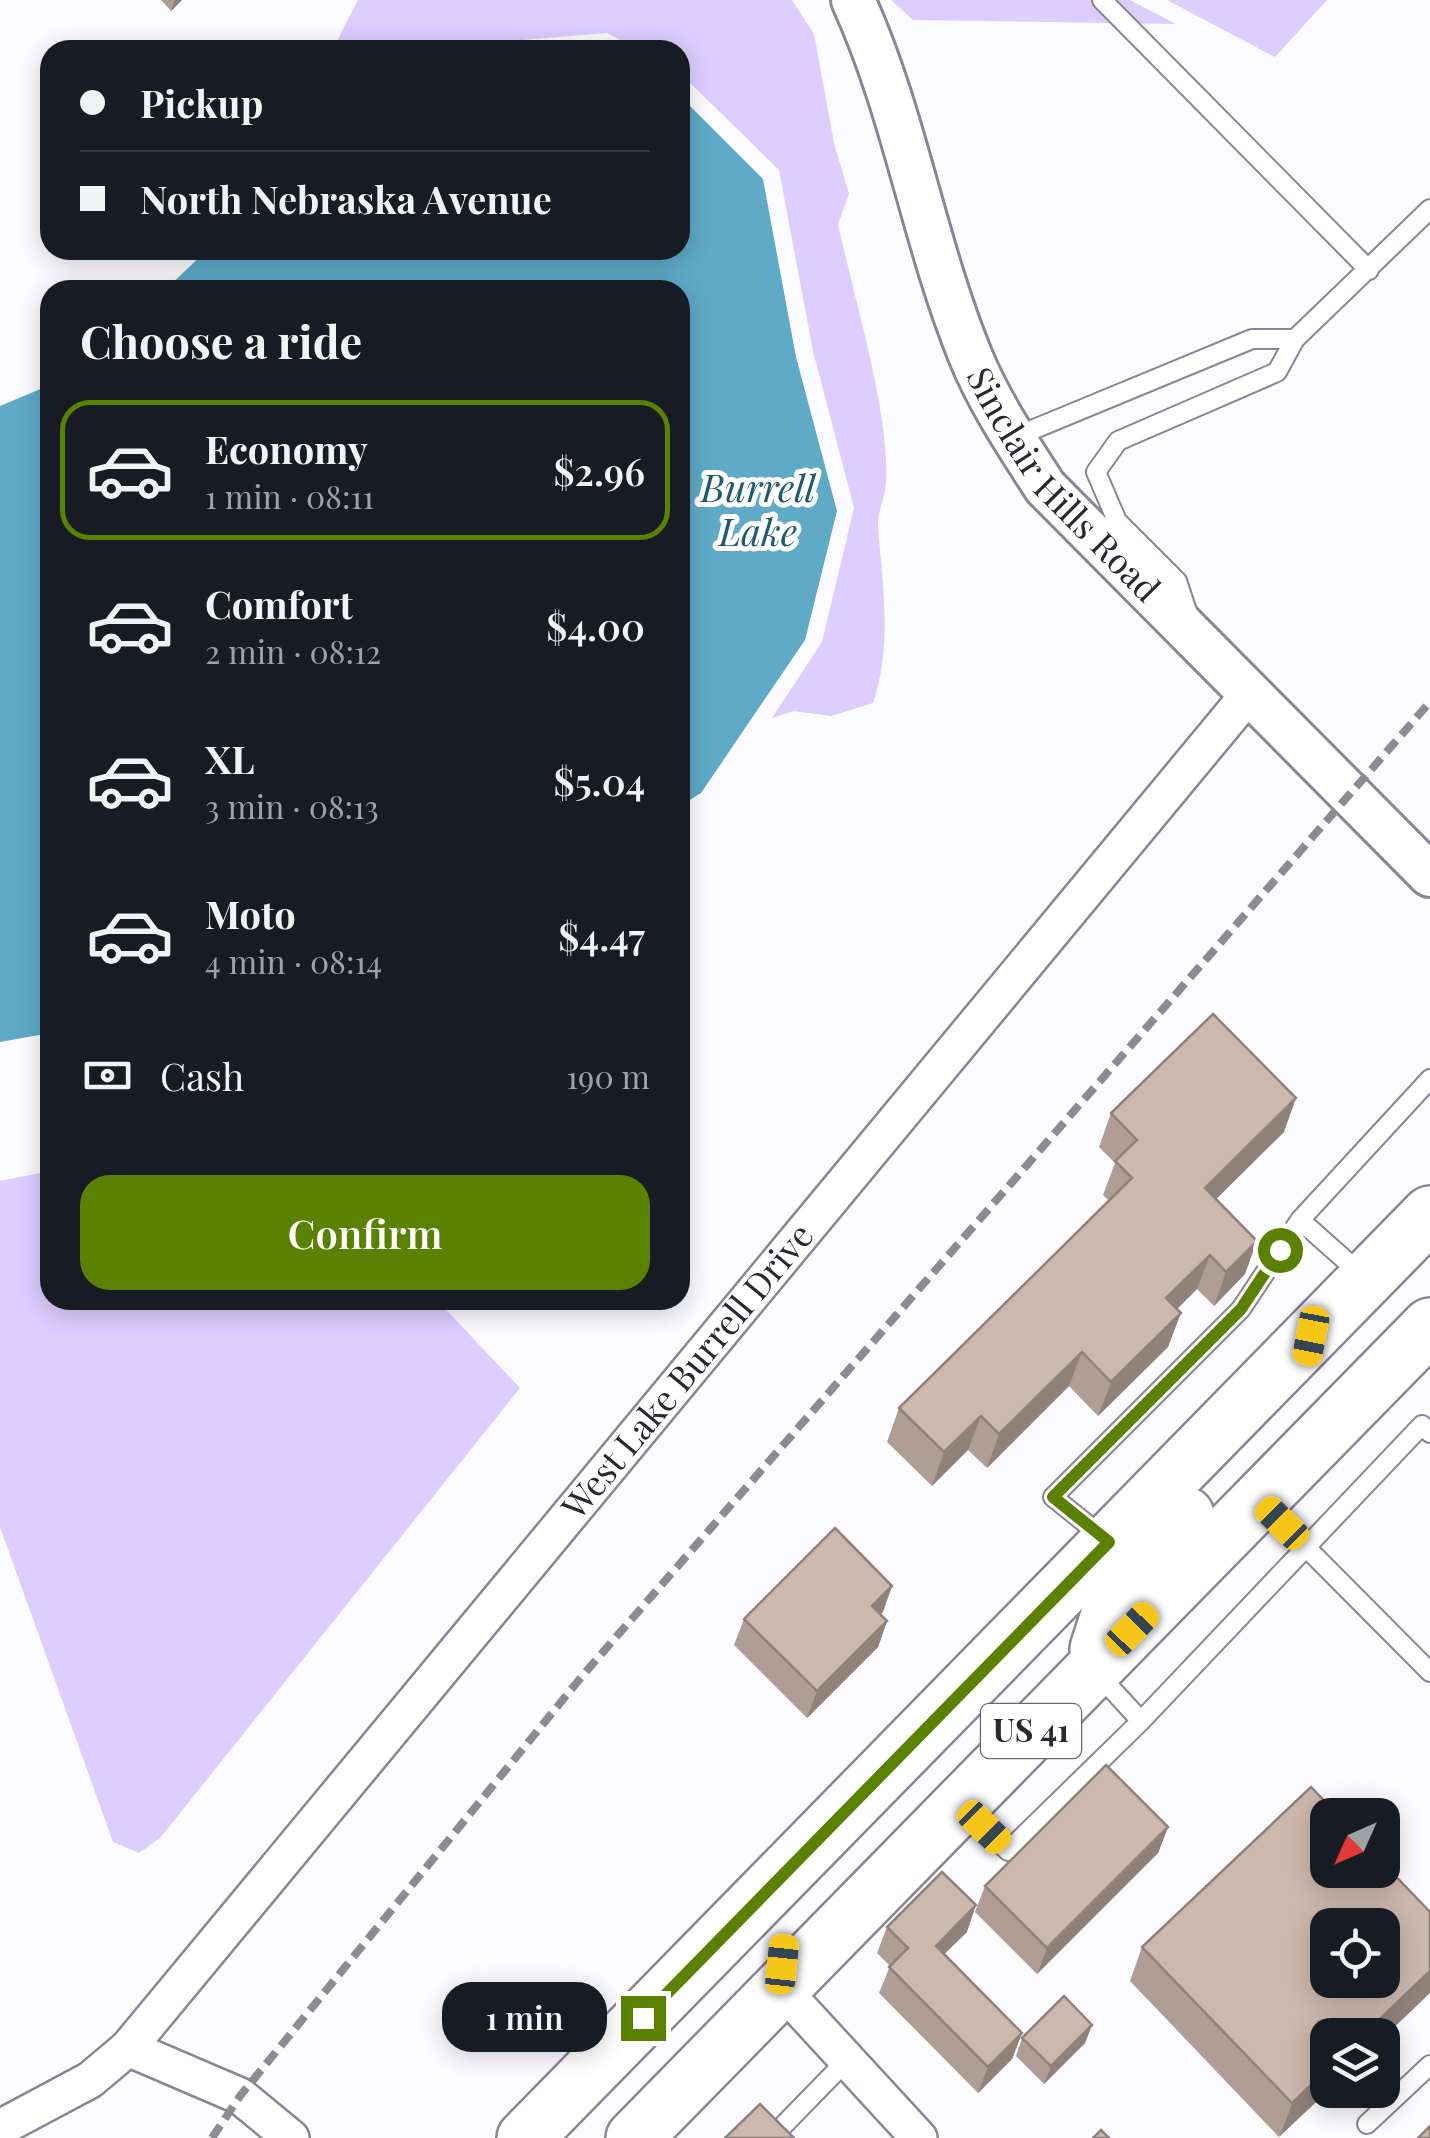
<!DOCTYPE html>
<meta charset="utf-8">
<style>
:root{--surface:#171b24;--page:#20242c;--text:#f1f3f6;--muted:#9ea1a6;--line:#363941;--accent:#5b8100}
body{margin:0;font-family:"Playfair Display",serif;background:var(--page);color:var(--text);height:100vh;display:flex;flex-direction:column;font-size:38px;white-space:nowrap}
*{box-sizing:border-box;margin:0}
p{font-size:32px;color:var(--muted)}
.icon{flex:none;width:55px;height:55px;fill:none;stroke:currentColor;stroke-width:2;stroke-linecap:round;stroke-linejoin:round}
.map{position:relative;flex:1;overflow:hidden}
.side{position:absolute;left:40px;top:280px;width:650px;height:1030px;display:flex;flex-direction:column;background:var(--surface);border-radius:30px;box-shadow:0 5px 25px #0003}
.side>*{flex:none}
.top-card{position:absolute;left:40px;top:40px;width:650px;height:220px;border-radius:30px;box-shadow:0 5px 25px #0003;display:grid;align-content:center;height:220px;padding:0 40px;background:var(--surface)}
.needle{width:65px;rotate:225deg}
.buttons{position:absolute;left:1310px;top:1798px;display:grid;gap:20px}
.buttons a{display:grid;place-items:center;width:90px;height:90px;border-radius:20px;background:var(--surface);box-shadow:0 5px 25px #0003;font-size:50px}
.end{position:absolute;width:45px;height:45px;margin:-22px;border:12px solid #5b8100;background:#fff;box-shadow:0 0 0 5px #fff}
.from{border-radius:50%}
.bubble{position:absolute;height:70px;border-radius:30px;background:var(--surface);box-shadow:0 5px 25px #0003;font-size:32px;font-weight:600;line-height:70px;text-align:center}
.car{position:absolute;width:30px;height:60px;margin:-30px -15px;border-radius:12px;box-shadow:0 0 8px 2px #0007;background:linear-gradient(#f5c518 24%,#345 0 40%,#f5c518 0 76%,#345 0 86%,#f5c518 0)}
.top-card b{display:flex;align-items:center;gap:35px;height:95px;font-size:38px}
.top-card b+b{border-top:2px solid var(--line)}
.top-card i{width:25px;height:25px;background:var(--text)}
ul{padding:0;list-style:none}
li{display:flex;align-items:center;gap:30px;height:140px;margin:0 20px 15px;padding:0 20px;border:5px solid transparent;border-radius:30px}
li div{flex:1}
li b{display:block;font-size:38px}
li em{font-style:normal;font-weight:600}
li.selected{border-color:var(--accent)}
li>.icon{width:90px;height:90px;stroke-width:1.5}
h2{padding:0 40px;font-size:45px;line-height:120px}
.pay{display:flex;align-items:center;gap:25px;height:110px;padding:0 40px;font-size:38px}
.pay p{margin-inline-start:auto}
.cta{display:flex;gap:20px;margin-top:auto;padding:20px 40px}
.cta a{flex:1;height:115px;border-radius:30px;background:var(--accent);color:#fff;font-size:40px;font-weight:600;line-height:115px;text-align:center}
.map>svg:first-child{display:block}
.green{fill:#dcceff}
.water{fill:#5eaac7}
.lines{fill:none;stroke-linecap:round;stroke-linejoin:round}
.service-casing{stroke:#8a8597;stroke-width:22}
.minor-casing{stroke:#8a8597;stroke-width:40}
.tertiary-casing{stroke:#8a8597;stroke-width:48}
.primary-casing{stroke:#8a8597;stroke-width:60}
.service{stroke:#fff;stroke-width:18}
.minor{stroke:#fff;stroke-width:35}
.tertiary{stroke:#fff;stroke-width:42}
.primary{stroke:#fff;stroke-width:55}
.rail{stroke:#8c8b90;stroke-width:8;stroke-dasharray:15 8;stroke-linecap:butt}
.wall{fill:#b09e96}
.shaded-wall{fill:#90817a}
.building{fill:#cdb8ae;stroke:#90817a;stroke-width:2.5;fill-rule:evenodd}
.route{stroke:#5b8100;stroke-width:12}
.labels{text-anchor:middle;stroke-width:10;stroke-linejoin:round;paint-order:stroke}
.shield{fill:#fff;stroke:#6a686d;stroke-width:2.5}
.shield-label{font-size:32px;font-weight:bold;fill:#2a282f}
.street-label{font-size:35px;fill:#2a282f;stroke:#fff}
.water-label{font-size:38px;font-style:italic;fill:#1e5b70;stroke:#fff}
</style>
<div class="map">
<svg width="1430" height="2138" viewBox="0 0 1430 2138">
<rect width="100%" height="100%" fill="#fcfbff"/>
<path class="green" d="M358,0H792L814,34L834,143L849,194L838,224C853,294 890,414 886,482C885,498 877,512 878,528C883,585 892,648 873,703L831,716L794,711L772,718L822,642L854,508L813,351L779,170L680,73V50H638L607,33L403,50H340L334,47Z
M891,0H1130L1176,24L913,20Z
M1167,0H1327L1275,57Z
M50,1171V1300H437L520,1388L160,1838L139,1853L113,1842L0,1527V1181Z"/>
<path class="water" d="M680,96L763,179L796,357L837,511L805,640L701,793L680,806V290H165L207,250H680Z
M50,385V1033L0,1042V406Z"/>
<g class="lines">
<g class="service-casing">
<path id="service" d="M1102,0L1369,270
M1295,339L1430,209
M1015,437L1252,339H1295L1277,372L1118,441L1096,472L1117,521L1177,581L1189,617
M1300,1220L1362,1275
M1263,1504L1430,1672
M1104,1538L1053,1497L1241,1309L1300,1220L1430,1079
M1097,1673L1141,1721L1422,1425L1430,1433
M964,1808L1008,1851L1141,1721
M1367,2124L1430,2065
M775,2134L847,2060"/>
</g>
<g class="minor-casing">
<g id="minor">
<path d="M780,1987L919,2138"/>
<path id="s1" d="M128,2048L1249,694"/>
<path d="M0,2128L90,2080L128,2048L240,2096L291,2138"/>
</g>
</g>
<g class="tertiary-casing">
<g id="tertiary">
<path id="s2" d="M853,0C905,114 923,239 970,355C989,402 1018,445 1045,487L1430,875"/>
</g>
</g>
<g class="primary-casing">
<path id="primary" d="M1098,1649L1117,1590L1186,1515
M525,2138L1430,1214
M634,2138L1430,1326"/>
</g>
<use href="#service" class="service"/>
<use href="#minor" class="minor"/>
<use href="#tertiary" class="tertiary"/>
<use href="#primary" class="primary"/>
<path class="rail" d="M212,2138L240,2096L583,1675L1430,702"/>
</g>
<path class="wall" d="M161,0H182L171,11Z
M1111,1113L1284,1132L1216,1199L1245,1274L1214,1306L1197,1289L1177,1309L1168,1347L1098,1416L1069,1386L987,1468L968,1450L932,1486L887,1442L899,1408L1109,1201L1103,1195L1115,1163L1099,1147Z
M892,1586L881,1614L887,1621L878,1647L807,1718L734,1645L744,1619Z
M1168,1827L1158,1853L1037,1974L975,1912L985,1886Z
M1382,1870L1279,2137L1130,1981L1142,1947Z
M887,1927L967,1932L944,1954L1022,2033L1012,2059L978,2093L879,1993L890,1966L877,1953Z
M1092,2025L1085,2043L1044,2084L1016,2056L1022,2038Z"/>
<path class="shaded-wall" d="M175,0H182L171,11Z
M1296,1098L1284,1132L1193,1222L1205,1188Z
M1257,1241L1245,1274L1214,1306L1226,1272Z
M1210,1255L1197,1289L1154,1332L1166,1298Z
M1181,1313L1168,1347L1098,1416L1111,1382Z
M1082,1352L1069,1386L987,1468L999,1434Z
M981,1416L968,1450L932,1486L944,1452Z
M892,1586L883,1612L863,1632L872,1606Z
M887,1621L878,1647L807,1718L817,1691Z
M1168,1827L1158,1853L1037,1974L1047,1948Z
M976,1905L967,1932L926,1972L936,1946Z
M1430,1971V1993L1382,2039V2035H1363Z
M1092,2025L1085,2043L1044,2084L1051,2066Z
M1022,2033L1012,2059L978,2093L988,2067Z
M1328,2069L1329,2090L1279,2137L1292,2103Z"/>
<path class="building" d="M1213,1014L1296,1098L1205,1188L1257,1241L1226,1272L1210,1255L1166,1298L1181,1313L1111,1382L1082,1352L999,1434L981,1416L944,1452L899,1408L1132,1178L1115,1161L1137,1140L1111,1113Z
M835,1528L892,1586L872,1606L887,1621L817,1691L744,1619Z
M1106,1765L1168,1827L1047,1948L985,1886Z
M1311,1787L1338,1815H1328V1870H1382V1862L1430,1912V1971L1363,2035H1328V2069L1292,2103L1142,1947ZM1328,1925H1382V1980H1328Z
M942,1872L976,1905L936,1946L1022,2033L988,2067L889,1967L908,1948L887,1927Z
M1064,1996L1092,2025L1051,2066L1022,2038Z
M760,2104L794,2138H725Z
M1430,2126V2138H1418Z
M1101,2130L1109,2138H1093Z"/>
<g class="lines">
<path class="route" d="M643,2018L1109,1542L1053,1497L1241,1309L1280,1250"/>
</g>
<g class="labels">
<rect class="shield" x="981" y="1704" width="100" height="54" rx="8"/>
<g class="shield-label">
<text x="1031" y="1742">US 41</text>
</g>
<g class="street-label">
<text dy="12" stroke="none"><textPath href="#s2" startOffset="535">Sinclair Hills Road</textPath></text>
<text dy="12" stroke="none"><textPath href="#s1" startOffset="878">West Lake Burrell Drive</textPath></text>
</g>
<g class="water-label">
<text x="758" y="502">Burrell<tspan x="758" dy="44">Lake</tspan></text>
</g>
</g>
</svg>
<div class="buttons">
<a><svg class="needle" viewBox="-14 -14 28 28"><path d="M0-13l5 13h-10z" fill="#e53935"/><path d="M0 13l5-13h-10z" fill="#9ea1a6"/></svg></a>
<a><svg class="icon" aria-label="locate" viewBox="0 0 24 24"><circle cx="12" cy="12" r="6"/><path d="M12 2v4M12 18v4M2 12h4M18 12h4"/></svg></a>
<a><svg class="icon" aria-label="layers" viewBox="0 0 24 24"><path d="M12 4l9 5-9 5-9-5zM3 14l9 5 9-5"/></svg></a>
</div>
<i class="end from" style="left:1280px;top:1250px"></i>
<i class="end" style="left:643px;top:2018px"></i>
<div class="bubble" style="left:442px;top:1982px;width:165px">1 min</div>
<i class="car" style="left:1311px;top:1336px;rotate:191deg"></i>
<i class="car" style="left:1282px;top:1523px;rotate:315deg"></i>
<i class="car" style="left:1132px;top:1629px;rotate:44deg"></i>
<i class="car" style="left:984px;top:1827px;rotate:135deg"></i>
<i class="car" style="left:782px;top:1964px;rotate:6deg"></i>
<div class="top-card">
<b><i class="from"></i>Pickup</b>
<b><i></i>North Nebraska Avenue</b>
</div>
<section class="side">
<h2>Choose a ride</h2>
<ul>
<li class="selected"><svg class="icon" aria-label="car" viewBox="0 0 24 24"><path d="M5 17H2v-5l4-1 3-4h7l3 4 3 1v5h-3M9 17h6M6 11h13"/><circle cx="7" cy="17" r="2"/><circle cx="17" cy="17" r="2"/></svg><div><b>Economy</b><p>1 min · 08:11</p></div><em>$2.96</em></li>
<li><svg class="icon" aria-label="car" viewBox="0 0 24 24"><path d="M5 17H2v-5l4-1 3-4h7l3 4 3 1v5h-3M9 17h6M6 11h13"/><circle cx="7" cy="17" r="2"/><circle cx="17" cy="17" r="2"/></svg><div><b>Comfort</b><p>2 min · 08:12</p></div><em>$4.00</em></li>
<li><svg class="icon" aria-label="car" viewBox="0 0 24 24"><path d="M5 17H2v-5l4-1 3-4h7l3 4 3 1v5h-3M9 17h6M6 11h13"/><circle cx="7" cy="17" r="2"/><circle cx="17" cy="17" r="2"/></svg><div><b>XL</b><p>3 min · 08:13</p></div><em>$5.04</em></li>
<li><svg class="icon" aria-label="car" viewBox="0 0 24 24"><path d="M5 17H2v-5l4-1 3-4h7l3 4 3 1v5h-3M9 17h6M6 11h13"/><circle cx="7" cy="17" r="2"/><circle cx="17" cy="17" r="2"/></svg><div><b>Moto</b><p>4 min · 08:14</p></div><em>$4.47</em></li>
</ul>
<div class="pay"><svg class="icon" aria-label="cash" viewBox="0 0 24 24"><path d="M3 7h18v10H3z"/><circle cx="12" cy="12" r="2"/></svg>Cash<p>190 m</p></div>
<div class="cta"><a>Confirm</a></div>
</section>
</div>
